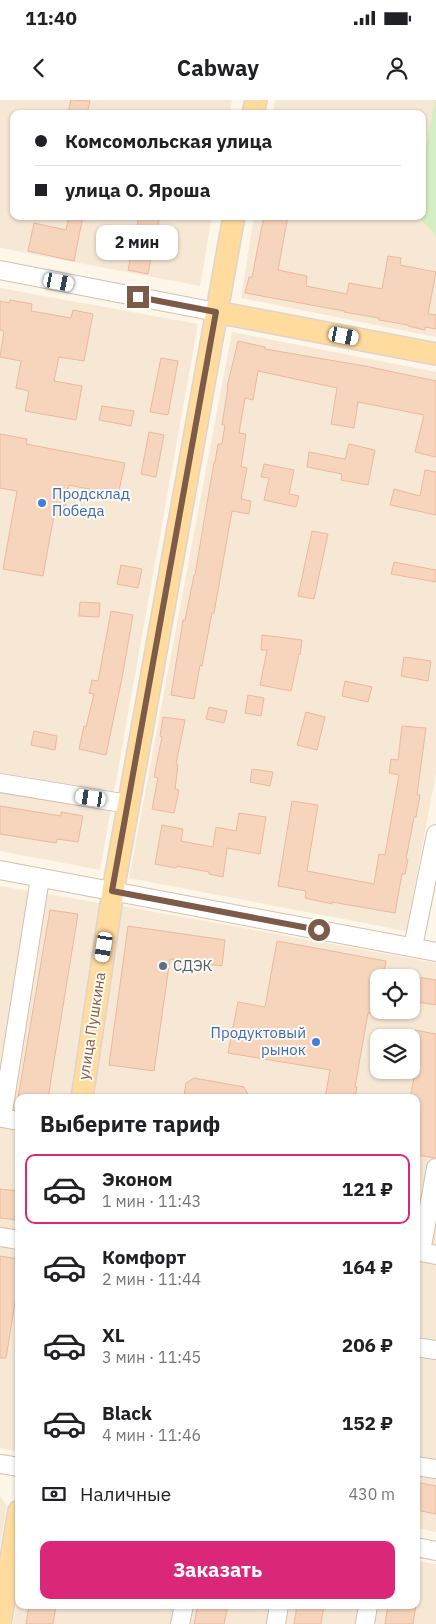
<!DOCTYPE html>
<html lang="ru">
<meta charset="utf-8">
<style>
:root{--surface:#fff;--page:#f6f6f6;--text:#202124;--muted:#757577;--line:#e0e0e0;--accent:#db2777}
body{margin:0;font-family:"IBM Plex Sans",sans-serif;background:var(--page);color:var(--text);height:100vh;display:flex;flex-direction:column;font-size:19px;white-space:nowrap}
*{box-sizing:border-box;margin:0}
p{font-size:16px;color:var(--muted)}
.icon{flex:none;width:28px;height:28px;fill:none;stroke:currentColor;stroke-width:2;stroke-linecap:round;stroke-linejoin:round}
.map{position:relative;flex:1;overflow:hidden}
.details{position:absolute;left:15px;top:994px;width:405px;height:515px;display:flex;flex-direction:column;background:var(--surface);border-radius:10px;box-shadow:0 1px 4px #0004}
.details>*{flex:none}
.banner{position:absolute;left:10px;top:10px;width:416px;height:110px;border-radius:10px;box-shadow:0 1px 4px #0004;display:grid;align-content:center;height:110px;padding:0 25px;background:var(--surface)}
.controls{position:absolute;left:370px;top:869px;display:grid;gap:10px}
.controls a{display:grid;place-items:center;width:50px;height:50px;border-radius:10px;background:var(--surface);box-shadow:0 1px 4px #0004;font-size:25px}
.end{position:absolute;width:22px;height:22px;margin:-11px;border:6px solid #7c5b48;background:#fff;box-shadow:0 0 0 2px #fff}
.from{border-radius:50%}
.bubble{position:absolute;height:35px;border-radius:10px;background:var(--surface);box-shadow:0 1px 4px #0004;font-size:16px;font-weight:700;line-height:35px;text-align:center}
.car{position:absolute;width:15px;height:30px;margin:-15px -8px;border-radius:6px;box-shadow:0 0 4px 1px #0007;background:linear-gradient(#fff 24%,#345 0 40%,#fff 0 76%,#345 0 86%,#fff 0)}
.banner b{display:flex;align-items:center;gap:18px;height:48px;font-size:19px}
.banner b+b{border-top:1px solid var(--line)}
.banner i{width:12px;height:12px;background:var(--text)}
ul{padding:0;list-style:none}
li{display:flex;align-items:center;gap:15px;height:70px;margin:0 10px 8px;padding:0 15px;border:2px solid transparent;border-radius:10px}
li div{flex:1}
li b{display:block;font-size:19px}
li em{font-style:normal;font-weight:700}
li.on{border-color:var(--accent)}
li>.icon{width:45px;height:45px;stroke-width:1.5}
h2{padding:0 25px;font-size:22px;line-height:60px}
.pay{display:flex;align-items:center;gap:12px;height:55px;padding:0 25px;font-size:19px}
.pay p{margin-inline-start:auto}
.cta{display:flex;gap:10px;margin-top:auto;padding:10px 25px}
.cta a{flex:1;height:58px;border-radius:10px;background:var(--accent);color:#fff;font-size:20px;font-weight:700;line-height:58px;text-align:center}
.status{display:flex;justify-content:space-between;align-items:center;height:35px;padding:0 25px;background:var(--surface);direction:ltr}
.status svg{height:14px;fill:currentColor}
header{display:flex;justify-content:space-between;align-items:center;height:65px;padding:0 25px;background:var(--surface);font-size:22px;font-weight:700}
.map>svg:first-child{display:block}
.residential{fill:#f7e8d5;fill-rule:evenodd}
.green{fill:#d5eec4}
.building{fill:#f7d4bc;stroke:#ebb99b}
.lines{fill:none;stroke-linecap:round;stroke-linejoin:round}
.minor-casing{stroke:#d5bfae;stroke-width:20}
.major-casing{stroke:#ddd4cf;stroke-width:24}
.minor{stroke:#fff;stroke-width:18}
.major{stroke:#ffdb9e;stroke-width:21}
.route{stroke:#7c5b48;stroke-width:6}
.shop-dot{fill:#3f7fe0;stroke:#fff9f0;stroke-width:2}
.service-dot{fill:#5c6f8a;stroke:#fff9f0;stroke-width:2}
.labels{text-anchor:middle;stroke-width:4;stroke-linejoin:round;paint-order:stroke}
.shop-label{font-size:15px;fill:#366cbe;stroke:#fff9f0;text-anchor:start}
.service-label{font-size:15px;fill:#4e5e75;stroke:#fff9f0;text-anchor:start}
.street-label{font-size:15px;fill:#7c5b48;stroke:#fff9f0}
</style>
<div class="status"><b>11:40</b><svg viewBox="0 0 49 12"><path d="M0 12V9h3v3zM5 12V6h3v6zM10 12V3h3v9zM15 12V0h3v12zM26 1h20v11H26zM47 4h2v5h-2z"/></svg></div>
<header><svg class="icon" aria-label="back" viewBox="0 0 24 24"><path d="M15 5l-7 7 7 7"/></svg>Cabway<svg class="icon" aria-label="person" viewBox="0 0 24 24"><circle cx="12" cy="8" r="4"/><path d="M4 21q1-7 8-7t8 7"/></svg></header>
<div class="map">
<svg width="436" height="1524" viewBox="0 0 436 1524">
<rect width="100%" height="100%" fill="#fef6e8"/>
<path class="residential" d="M0,0H232L230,14H14V116H212L200,186L0,148Z
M275,0H436V237L241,198L254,116H422V14H273Z
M0,188L198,224L100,770L0,751Z
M232,232L436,272V674L406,831L129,778Z
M0,786L100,803L70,997L19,998V1334L16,1351L0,1348Z
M122,806L436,863V1432L416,1428V998H94ZM379,878H411V910H379ZM379,938H411V970H379Z
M0,1396L7,1406L0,1446Z
M416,1461L436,1464V1524H13L19,1488V1505H416Z"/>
<path class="green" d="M435,0H436V135L419,118V116H422L423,62Z"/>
<path class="building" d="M71,0L90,1L87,14H68Z
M69,116H83L74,161L28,151L34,123L66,130Z
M139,116H160L148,174L128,170Z
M264,116H288L278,170L307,176L306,186L347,194L349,183L382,189L388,156L401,158L400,165L436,172L428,214L436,215V229L425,227V230L408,226V225L379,220V218L344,212V211L245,193L249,177H252Z
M10,200L32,204L31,211L71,218L73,210L93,214L84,261L59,257L54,281L82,286L76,320L25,311L29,291L16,288L21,261L0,257L4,231L0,230V201L9,203Z
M238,241L265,247V249L365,266L436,281V357L415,352L424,315L358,302L354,328L331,324L337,288L258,271L253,300L245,298L239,333L246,334L241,367L247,368L241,399L251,401L249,414L232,411L214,513H212L202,566L200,565L194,599L171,595L183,520H185L194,475H195L214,362H215L218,344H222L225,325H222L228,287H227Z
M161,258L178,261L168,315L150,312Z
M102,306L134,311L131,326L99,320Z
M149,332L164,335L156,377L141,374Z
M0,334L27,339L26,344L125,363L118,395L69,385L64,416L54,415L43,476L3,469L17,391L0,388Z
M349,344L375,350L368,385L341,380L342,374L307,367L309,352L345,359Z
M264,364L294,370L289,394L299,396L296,407L264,400L269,378L261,377Z
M425,370L436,372V415L390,405L394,389L420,396Z
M312,431L328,434L314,499L298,496Z
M394,462L436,470V482L391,474Z
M121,465L142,469L138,488L117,484Z
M80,502L100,503L99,517L79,516Z
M111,511L133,515L122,578L106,655L79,649L84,626L86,627L94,594L89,593L92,580L98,581Z
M262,535L302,540L300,555L299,554L291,591L260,585L267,550H261Z
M404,557L431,561L428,581L401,576Z
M345,581L372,587L368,602L342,596Z
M248,595L264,598L261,616L245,613Z
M209,607L227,611L224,623L206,619Z
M306,612L325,617L317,650L297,645Z
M163,617L185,620L176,664L178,665L175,689L179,690L174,713L152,709L158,678L154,677L162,637L160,636Z
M402,626L426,628L417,695H420L416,717H414L406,759L408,760L405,774H402L395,813L332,802V804L305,798L306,791L278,786L292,701L318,705L307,771L374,784L379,754L385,755L399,675L389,673L391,659L398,660Z
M34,631L57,636L55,650L31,645Z
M252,669L273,672L270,686L250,682Z
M0,706L61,716V712L83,716L78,742L57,739L56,743L0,734Z
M239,713L266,717L260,754L227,748L223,777L209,774V772L177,766L176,768L155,764L162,725L183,729L181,741L213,747L216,727L236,731Z
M50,810L78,814L48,998H18Z
M128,826L225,840L222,866L170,859L154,971L109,965Z
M277,841L386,861L383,878H379V898L376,914L368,913L355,987H357L355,998H325L330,970L228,953L238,902L265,907Z
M411,876L436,880V905L411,901Z
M415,930L436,934V1058L416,1055V998H410L419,952L411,950Z
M194,978L244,987L250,998H195L184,996L186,983Z
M0,1089L19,1091V1120L0,1118Z
M0,1156L19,1159V1178L6,1258H0Z
M416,1382L436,1386V1414L416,1410Z
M29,1505L56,1506L53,1524H26Z
M198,1505H228L224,1524H194Z
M297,1505H324L321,1524H294Z
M388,1505H416L413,1524H385Z"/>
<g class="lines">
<g class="minor-casing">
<path id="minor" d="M0,170L216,212
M0,683L128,704
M0,770L436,852
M413,847L436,734
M19,1021L2,1018L40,778
M436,1068L421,1152L436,1155
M0,1137L19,1140
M416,1247L436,1250
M0,1364L19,1367
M416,1366L436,1369
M416,1447L436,1451
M180,1524L184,1505
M276,1524L279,1505
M365,1524L368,1505"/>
</g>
<g class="major-casing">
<path id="major" d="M253,14L256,0
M216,212L436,254
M82,998L113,791L234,116
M0,1524L19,1411"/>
</g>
<use href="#minor" class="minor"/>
<use href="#major" class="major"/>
</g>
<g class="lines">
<path class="route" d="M138,197L216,212L112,791L319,830"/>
</g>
<g class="shop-dot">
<circle cx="42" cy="403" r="5"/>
<circle cx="316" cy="942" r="5"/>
</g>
<circle class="service-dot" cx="163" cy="866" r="5"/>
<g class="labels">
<g class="shop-label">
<text x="52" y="399">Продсклад<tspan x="52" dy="17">Победа</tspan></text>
<text x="306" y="938" text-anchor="end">Продуктовый<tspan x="306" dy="17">рынок</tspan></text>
</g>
<g class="service-label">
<text x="173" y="871">СДЭК</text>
</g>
<g class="street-label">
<text transform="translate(92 926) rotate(-81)" y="5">улица Пушкина</text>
</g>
</g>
</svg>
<div class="controls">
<a><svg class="icon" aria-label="locate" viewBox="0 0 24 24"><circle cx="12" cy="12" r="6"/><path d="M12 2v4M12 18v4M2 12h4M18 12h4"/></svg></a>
<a><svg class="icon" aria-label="layers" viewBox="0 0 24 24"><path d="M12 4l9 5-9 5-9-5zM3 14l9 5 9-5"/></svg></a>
</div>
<i class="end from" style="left:319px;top:830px"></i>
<i class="end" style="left:138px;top:197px"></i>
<div class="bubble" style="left:96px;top:125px;width:82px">2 мин</div>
<i class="car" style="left:59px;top:182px;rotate:101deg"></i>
<i class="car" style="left:344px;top:236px;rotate:101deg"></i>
<i class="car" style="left:91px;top:698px;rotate:279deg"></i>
<i class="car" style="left:104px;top:847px;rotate:189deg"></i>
<div class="banner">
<b><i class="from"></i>Комсомольская улица</b>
<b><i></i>улица О. Яроша</b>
</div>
<section class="details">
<h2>Выберите тариф</h2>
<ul>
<li class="on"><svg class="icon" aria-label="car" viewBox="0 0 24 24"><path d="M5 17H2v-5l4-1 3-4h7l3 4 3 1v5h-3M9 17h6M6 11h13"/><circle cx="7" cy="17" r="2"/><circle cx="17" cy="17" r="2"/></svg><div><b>Эконом</b><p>1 мин · 11:43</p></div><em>121 ₽</em></li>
<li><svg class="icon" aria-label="car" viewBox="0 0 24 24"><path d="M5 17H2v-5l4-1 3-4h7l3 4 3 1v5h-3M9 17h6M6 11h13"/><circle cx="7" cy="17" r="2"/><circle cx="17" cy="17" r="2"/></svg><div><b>Комфорт</b><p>2 мин · 11:44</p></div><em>164 ₽</em></li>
<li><svg class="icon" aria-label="car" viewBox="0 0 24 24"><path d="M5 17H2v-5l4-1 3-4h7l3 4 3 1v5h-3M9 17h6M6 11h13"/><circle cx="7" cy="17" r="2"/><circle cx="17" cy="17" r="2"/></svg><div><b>XL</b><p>3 мин · 11:45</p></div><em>206 ₽</em></li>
<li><svg class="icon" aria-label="car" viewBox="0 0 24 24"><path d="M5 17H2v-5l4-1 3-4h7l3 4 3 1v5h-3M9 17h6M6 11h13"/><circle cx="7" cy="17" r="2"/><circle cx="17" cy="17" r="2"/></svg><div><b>Black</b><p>4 мин · 11:46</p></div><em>152 ₽</em></li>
</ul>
<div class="pay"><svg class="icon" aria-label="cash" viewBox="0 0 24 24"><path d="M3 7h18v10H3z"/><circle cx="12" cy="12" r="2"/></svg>Наличные<p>430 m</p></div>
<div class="cta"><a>Заказать</a></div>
</section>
</div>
